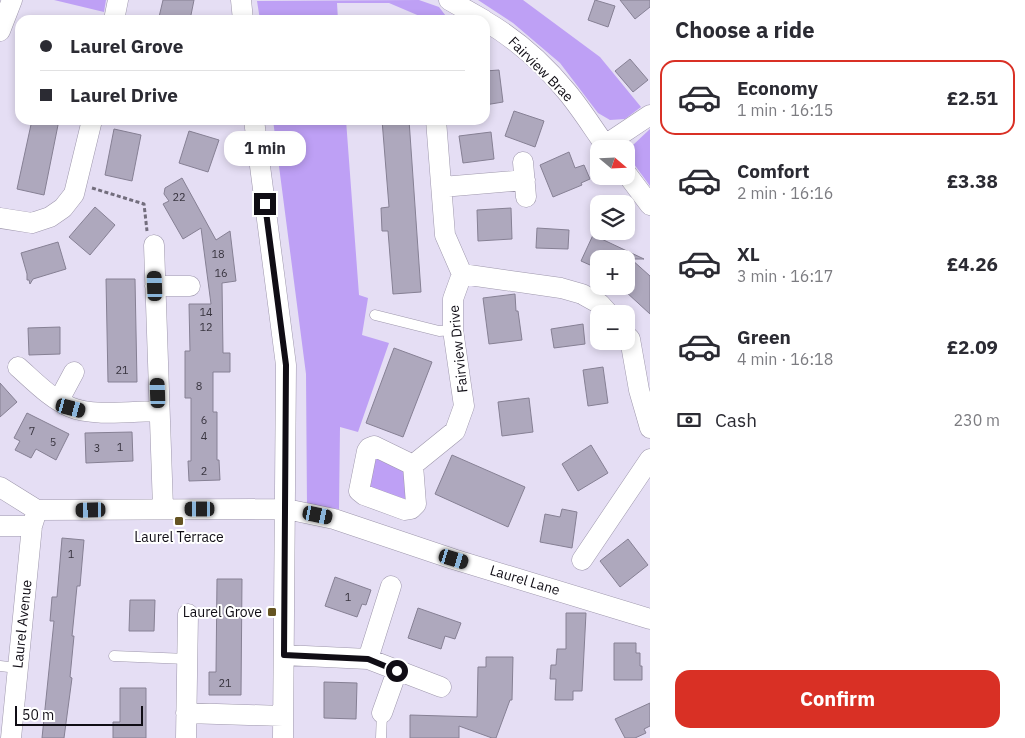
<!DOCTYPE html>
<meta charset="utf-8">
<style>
:root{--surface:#fff;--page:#f7f7f7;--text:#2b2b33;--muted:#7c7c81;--line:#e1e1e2;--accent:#d93025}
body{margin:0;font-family:"IBM Plex Sans",sans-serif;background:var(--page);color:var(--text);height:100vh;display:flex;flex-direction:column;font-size:19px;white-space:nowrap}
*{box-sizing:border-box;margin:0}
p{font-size:16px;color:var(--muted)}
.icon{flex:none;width:28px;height:28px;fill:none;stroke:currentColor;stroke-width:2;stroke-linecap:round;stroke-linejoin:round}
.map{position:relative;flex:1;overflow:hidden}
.side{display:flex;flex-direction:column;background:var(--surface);width:375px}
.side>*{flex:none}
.top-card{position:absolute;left:15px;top:15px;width:475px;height:110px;border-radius:15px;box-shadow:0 2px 8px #0003;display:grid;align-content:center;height:110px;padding:0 25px;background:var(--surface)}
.needle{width:32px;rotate:109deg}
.fabs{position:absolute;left:590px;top:140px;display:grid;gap:10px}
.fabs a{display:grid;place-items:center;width:45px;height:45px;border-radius:10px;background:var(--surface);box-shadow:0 2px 8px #0003;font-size:25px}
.scale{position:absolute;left:15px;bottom:12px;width:128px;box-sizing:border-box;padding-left:5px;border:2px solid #100d15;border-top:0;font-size:14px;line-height:18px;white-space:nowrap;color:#100d15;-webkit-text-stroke:4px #fff;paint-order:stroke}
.end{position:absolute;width:22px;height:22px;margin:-11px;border:6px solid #100d15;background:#fff;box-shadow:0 0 0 2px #fff}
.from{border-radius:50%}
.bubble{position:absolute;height:35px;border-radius:15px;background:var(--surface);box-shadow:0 2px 8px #0003;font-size:16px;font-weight:800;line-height:35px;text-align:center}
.car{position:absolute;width:15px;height:30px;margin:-15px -8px;border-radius:6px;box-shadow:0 0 4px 1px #0007;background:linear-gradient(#222 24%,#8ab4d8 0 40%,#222 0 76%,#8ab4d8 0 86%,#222 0)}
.top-card b{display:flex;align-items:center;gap:18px;height:48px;font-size:19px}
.top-card b+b{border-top:1px solid var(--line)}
.top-card i{width:12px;height:12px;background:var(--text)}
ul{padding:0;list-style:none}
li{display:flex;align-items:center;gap:15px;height:75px;margin:0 10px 8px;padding:0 15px;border:2px solid transparent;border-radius:15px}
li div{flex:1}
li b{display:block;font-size:19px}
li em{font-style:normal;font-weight:800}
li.current{border-color:var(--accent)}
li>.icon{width:45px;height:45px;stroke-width:1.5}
h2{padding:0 25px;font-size:22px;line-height:60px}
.pay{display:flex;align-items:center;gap:12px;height:55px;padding:0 25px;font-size:19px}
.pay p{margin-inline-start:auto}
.button{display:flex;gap:10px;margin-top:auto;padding:10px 25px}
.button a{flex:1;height:58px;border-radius:15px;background:var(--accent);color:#fff;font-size:20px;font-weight:800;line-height:58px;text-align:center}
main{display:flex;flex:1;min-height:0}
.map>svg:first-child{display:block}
.green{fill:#bea0f5}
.building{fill:#aea8bd;stroke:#868094}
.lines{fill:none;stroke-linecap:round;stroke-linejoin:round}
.lane-casing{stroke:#9e97ac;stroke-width:11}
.street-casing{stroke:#9e97ac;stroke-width:21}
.path{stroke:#726d7c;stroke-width:3;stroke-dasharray:4 2.5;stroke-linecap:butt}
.lane{stroke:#fff;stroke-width:10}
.street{stroke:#fff;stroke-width:20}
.route{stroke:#100d15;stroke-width:6}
.poi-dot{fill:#655422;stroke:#fff;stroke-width:2}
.labels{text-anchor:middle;stroke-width:4;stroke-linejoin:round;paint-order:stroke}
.number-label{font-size:11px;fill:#38343f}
.street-label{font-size:14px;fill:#100d15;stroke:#fff}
.poi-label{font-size:14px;fill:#100d15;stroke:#fff}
</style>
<main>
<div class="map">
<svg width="650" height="738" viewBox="0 0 650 738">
<rect width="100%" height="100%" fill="#e5def4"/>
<path class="green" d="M54,0H106L104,12Z
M419,0L439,7L449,20H429L389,3H337L338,20H260L257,1Z
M478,0H523L600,57L641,107L625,119L610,120L598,113L560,63L513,23Z
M273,120H346L359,295L368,298L362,335L389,343L358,432L340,427L339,509L307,507L306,374Z
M650,129V186L631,160L633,145Z
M376,458L403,469L411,501L366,486Z"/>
<path class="building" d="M163,0H194L190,20H174L159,17Z
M595,0L615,6L608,27L588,20Z
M620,0H650V7L635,19Z
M630,59L648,80L633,92L615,71Z
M499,70L503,102L485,105V71Z
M514,111L544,121L535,147L505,136Z
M32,120H59L44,195L17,189Z
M382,120H409L421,292L393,294L388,231H382L381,208L389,207Z
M114,129L141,135L132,181L105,175Z
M189,131L219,140L208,172L179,163Z
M491,132L494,159L463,163L459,136Z
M569,152L575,168L584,165L590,179L581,183L582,185L553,197L540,165Z
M182,178L216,240L230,231L236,281L222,283L223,353H230V372H213V412H217V460H219L220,480L189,481L188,461H191V398H185V351H190L189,304H211L201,228L183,239L163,204L169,201L164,194L165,188Z
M95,207L115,225L90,255L69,237Z
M511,208L512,239L478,241L477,210Z
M537,228L569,230L568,249L536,248Z
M593,235L644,259H631L650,276V314L626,292V259H599V269L581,261Z
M58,242L66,269L33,279L30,284L29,280H27V274L21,253Z
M106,279H135L137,382H108Z
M515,294L516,311H518L522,340L489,344L483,298Z
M583,324L585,344L554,348L551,329Z
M60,327V354L29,355L28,328Z
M394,348L432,362L403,437L366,423Z
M603,367L608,403L588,406L583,370Z
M0,383L17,402L0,417Z
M529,398L533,432L502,436L498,402Z
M27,413L69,434L56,460L36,449L31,458L15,450L20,441L14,438Z
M132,432L133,461L86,463L85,433Z
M591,445L608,473L578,491L562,464Z
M452,455L525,487L508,527L435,494Z
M562,509L577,512L572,548L540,542L545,514L560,517Z
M62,538L84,540L80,586H77L72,636H74L70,677L72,678L64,738H42L54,621H50L52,597H57Z
M628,539L648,565L620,587L600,561Z
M335,577L371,590L366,605L362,604L357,617L325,606Z
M217,579H242L241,695H209V672H216Z
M130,600H155L154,631H129Z
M418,608L461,623L455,639L445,636L441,649L408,638Z
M566,613H586L582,691H573V700H555L556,679H550L551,665H556L557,649H566Z
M614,643H636V653H640V666H642V680H614Z
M486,657H513L512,700H510L496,738H492L459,726V738H410V715L477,717L478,667H486Z
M324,682L357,683L356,719L324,718Z
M120,688H146V738H113V722H120Z
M650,703V726L644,729L646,733L635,738H625L615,719Z"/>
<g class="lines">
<g class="lane-casing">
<path id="lane" d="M375,315L439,331L453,330
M114,656L187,659
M0,666L17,668
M381,738L382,713"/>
</g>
<g class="street-casing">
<path id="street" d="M241,0L243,20
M449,0L484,20
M114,20L118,0
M485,21C516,39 544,64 567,92C582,110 594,130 608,149
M0,31L12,0
M254,120L286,365L283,738
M605,145L650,115
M523,162L526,197
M626,173L650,205
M442,187L525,180
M0,218L32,223L50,217L63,208L74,194L92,120
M154,245L163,508
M462,274L561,288L582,294L600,304L609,314
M155,286H190
M626,335L630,339L639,390L650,428
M18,367C34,381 50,398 70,407C92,417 135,411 159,411
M59,400L74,372
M374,446L413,465L416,504L411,509L405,510L364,495L359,491L367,451L369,448Z
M413,465L455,431L464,406L453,330V299L462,274L445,235L436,120
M0,487L37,510L286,509L334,519L453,559L650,619
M0,526H32
M582,560L650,459
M284,655L368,659L441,687
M368,659L391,586
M186,713L283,716
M382,713L397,671
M11,738L32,526L37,510
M186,738L188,614"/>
</g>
<path class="path" d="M92,188L144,204L147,231"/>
<use href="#lane" class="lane"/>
<use href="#street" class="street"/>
</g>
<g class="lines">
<path class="route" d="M265,204L286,365L284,655L368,659L397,671"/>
</g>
<g class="poi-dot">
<rect x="174" y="516" width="10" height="10" rx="2.5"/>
<rect x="267" y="607" width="10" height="10" rx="2.5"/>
</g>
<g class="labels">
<g class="number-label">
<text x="179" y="201">22</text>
<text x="218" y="258">18</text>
<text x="221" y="277">16</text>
<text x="206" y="316">14</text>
<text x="206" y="331">12</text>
<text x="122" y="374">21</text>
<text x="199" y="390">8</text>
<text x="204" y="424">6</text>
<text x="32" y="435">7</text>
<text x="204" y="440">4</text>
<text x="53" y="446">5</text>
<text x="120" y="451">1</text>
<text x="97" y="452">3</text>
<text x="204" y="475">2</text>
<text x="71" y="558">1</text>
<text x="348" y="601">1</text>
<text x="225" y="687">21</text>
</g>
<g class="street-label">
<text transform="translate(541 69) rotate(45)" y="5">Fairview Brae</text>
<text transform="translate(458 349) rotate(-96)" y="5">Fairview Drive</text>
<text transform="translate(525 580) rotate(17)" y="5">Laurel Lane</text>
<text transform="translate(22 624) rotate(-84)" y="5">Laurel Avenue</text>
</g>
<g class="poi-label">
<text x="179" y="542">Laurel Terrace</text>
<text x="262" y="617" text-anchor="end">Laurel Grove</text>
</g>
</g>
</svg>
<div class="fabs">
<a><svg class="needle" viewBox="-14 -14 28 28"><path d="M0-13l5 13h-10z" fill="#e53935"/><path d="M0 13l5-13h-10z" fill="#7c7c81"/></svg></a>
<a><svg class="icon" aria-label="layers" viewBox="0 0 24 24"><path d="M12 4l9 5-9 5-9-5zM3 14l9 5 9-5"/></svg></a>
<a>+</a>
<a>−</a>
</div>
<div class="scale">50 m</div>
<i class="end from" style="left:397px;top:671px"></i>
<i class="end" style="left:265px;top:204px"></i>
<div class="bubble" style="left:224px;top:131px;width:82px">1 min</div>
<i class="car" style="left:155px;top:286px;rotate:358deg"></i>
<i class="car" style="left:158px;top:393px;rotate:358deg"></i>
<i class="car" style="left:71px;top:408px;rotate:105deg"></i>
<i class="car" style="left:200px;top:509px;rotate:270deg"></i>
<i class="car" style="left:91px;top:510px;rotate:269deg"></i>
<i class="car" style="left:318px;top:515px;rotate:102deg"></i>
<i class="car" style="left:454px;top:559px;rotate:107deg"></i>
<div class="top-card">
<b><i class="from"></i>Laurel Grove</b>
<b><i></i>Laurel Drive</b>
</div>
</div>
<section class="side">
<h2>Choose a ride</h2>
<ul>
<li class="current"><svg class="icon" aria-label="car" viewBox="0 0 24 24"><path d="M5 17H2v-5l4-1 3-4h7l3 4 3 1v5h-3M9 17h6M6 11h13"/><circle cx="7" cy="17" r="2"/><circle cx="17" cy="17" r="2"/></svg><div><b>Economy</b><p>1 min · 16:15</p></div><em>£2.51</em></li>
<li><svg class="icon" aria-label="car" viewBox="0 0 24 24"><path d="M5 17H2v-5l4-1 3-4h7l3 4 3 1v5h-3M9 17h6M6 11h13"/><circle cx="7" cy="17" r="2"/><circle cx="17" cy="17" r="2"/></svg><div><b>Comfort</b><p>2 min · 16:16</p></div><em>£3.38</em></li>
<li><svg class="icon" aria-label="car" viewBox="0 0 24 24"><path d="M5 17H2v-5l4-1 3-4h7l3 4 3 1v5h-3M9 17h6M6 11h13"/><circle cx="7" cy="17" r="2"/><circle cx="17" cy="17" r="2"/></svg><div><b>XL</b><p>3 min · 16:17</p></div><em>£4.26</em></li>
<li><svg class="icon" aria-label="car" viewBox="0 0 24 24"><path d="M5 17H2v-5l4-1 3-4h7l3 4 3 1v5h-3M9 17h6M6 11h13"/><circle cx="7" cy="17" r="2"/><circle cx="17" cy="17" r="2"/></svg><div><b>Green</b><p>4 min · 16:18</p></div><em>£2.09</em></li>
</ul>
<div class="pay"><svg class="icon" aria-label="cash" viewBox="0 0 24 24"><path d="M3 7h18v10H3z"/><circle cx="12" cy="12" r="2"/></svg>Cash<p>230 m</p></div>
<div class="button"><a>Confirm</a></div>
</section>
</main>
